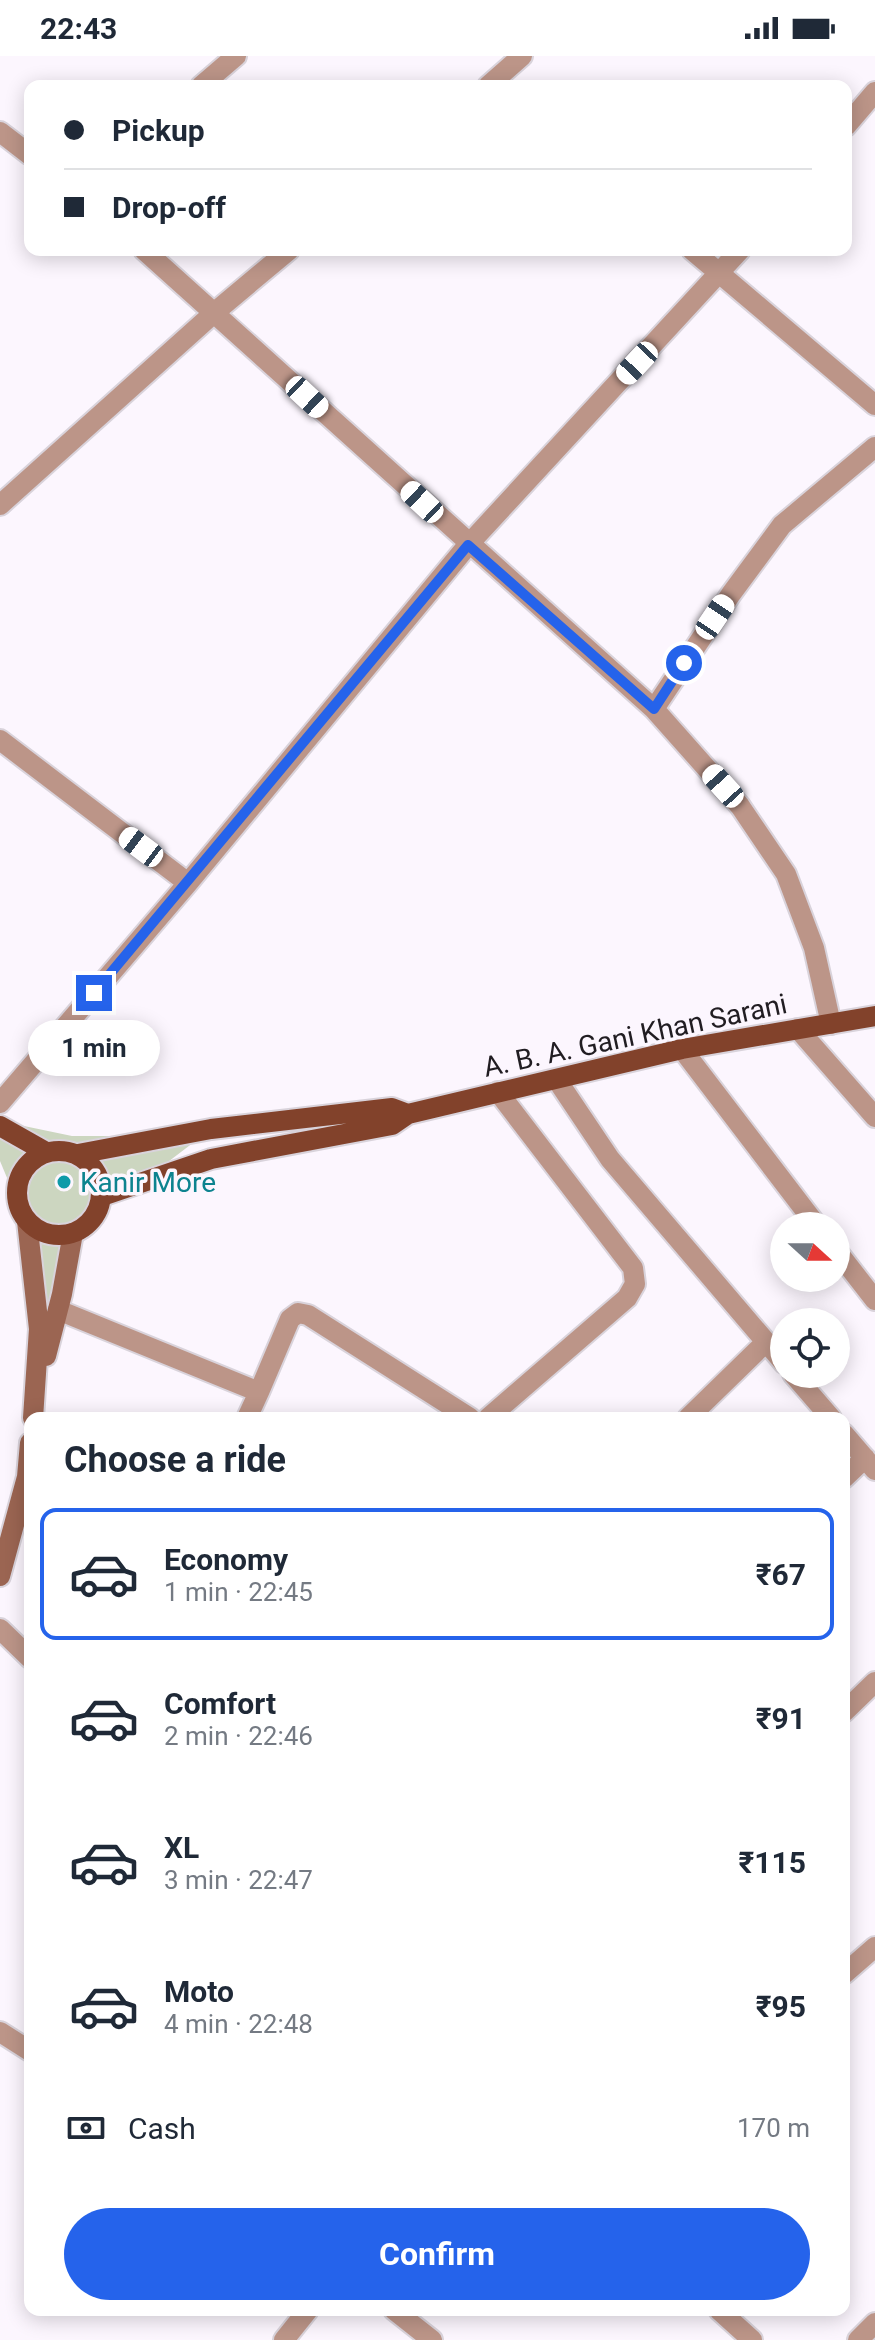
<!DOCTYPE html>
<meta charset="utf-8">
<style>
:root{--surface:#fff;--page:#f6f6f7;--text:#1f2937;--muted:#747a83;--line:#e0e1e3;--accent:#2563eb}
body{margin:0;font-family:Roboto,sans-serif;background:var(--page);color:var(--text);height:100vh;display:flex;flex-direction:column;font-size:30px;white-space:nowrap}
*{box-sizing:border-box;margin:0}
p{font-size:26px;color:var(--muted)}
.icon{flex:none;width:44px;height:44px;fill:none;stroke:currentColor;stroke-width:2;stroke-linecap:round;stroke-linejoin:round}
.map{position:relative;flex:1;overflow:hidden}
.panel{position:absolute;left:24px;top:1356px;width:826px;height:904px;display:flex;flex-direction:column;background:var(--surface);border-radius:16px;box-shadow:0 4px 20px #0003}
.panel>*{flex:none}
.hud{position:absolute;left:24px;top:24px;width:828px;height:176px;border-radius:16px;box-shadow:0 4px 20px #0003;display:grid;align-content:center;height:176px;padding:0 40px;background:var(--surface)}
.needle{width:52px;rotate:111deg}
.controls{position:absolute;left:770px;top:1156px;display:grid;gap:16px}
.controls a{display:grid;place-items:center;width:80px;height:80px;border-radius:50%;background:var(--surface);box-shadow:0 4px 20px #0003;font-size:40px}
.end{position:absolute;width:36px;height:36px;margin:-18px;border:10px solid #2563eb;background:#fff;box-shadow:0 0 0 4px #fff}
.from{border-radius:50%}
.bubble{position:absolute;height:56px;border-radius:28px;background:var(--surface);box-shadow:0 4px 20px #0003;font-size:26px;font-weight:700;line-height:56px;text-align:center}
.car{position:absolute;width:24px;height:48px;margin:-24px -12px;border-radius:10px;box-shadow:0 0 6px 2px #0007;background:linear-gradient(#fff 24%,#345 0 40%,#fff 0 76%,#345 0 86%,#fff 0)}
.hud b{display:flex;align-items:center;gap:28px;height:76px;font-size:30px}
.hud b+b{border-top:2px solid var(--line)}
.hud i{width:20px;height:20px;background:var(--text)}
ul{padding:0;list-style:none}
li{display:flex;align-items:center;gap:24px;height:132px;margin:0 16px 12px;padding:0 24px;border:4px solid transparent;border-radius:16px}
li div{flex:1}
li b{display:block;font-size:30px}
li em{font-style:normal;font-weight:700}
li.active{border-color:var(--accent)}
li>.icon{width:72px;height:72px;stroke-width:1.5}
h2{padding:0 40px;font-size:36px;line-height:96px}
.pay{display:flex;align-items:center;gap:20px;height:88px;padding:0 40px;font-size:30px}
.pay p{margin-inline-start:auto}
.button{display:flex;gap:16px;margin-top:auto;padding:16px 40px}
.button a{flex:1;height:92px;border-radius:48px;background:var(--accent);color:#fff;font-size:32px;font-weight:700;line-height:92px;text-align:center}
.status{display:flex;justify-content:space-between;align-items:center;height:56px;padding:0 40px;background:var(--surface);direction:ltr}
.status svg{height:22px;fill:currentColor}
.map>svg:first-child{display:block}
.park{fill:#ccd6c0}
.lines{fill:none;stroke-linecap:round;stroke-linejoin:round}
.minor-casing{stroke:#d9d3db;stroke-width:24}
.secondary-casing{stroke:#d9d3db;stroke-width:24}
.primary-casing{stroke:#d9d3db;stroke-width:24}
.minor{stroke:#bc9588;stroke-width:20}
.secondary{stroke:#9b6552;stroke-width:20}
.primary{stroke:#82422b;stroke-width:20}
.route{stroke:#2563eb;stroke-width:10}
.culture-dot{fill:#0f9aa8;stroke:#fcf6fe;stroke-width:3}
.labels{text-anchor:middle;stroke-width:7;stroke-linejoin:round;paint-order:stroke}
.street-label{font-size:28px;fill:#211d22;stroke:#fcf6fe}
.culture-label{font-size:28px;fill:#0d838f;stroke:#fcf6fe;text-anchor:start}
</style>
<div class="status"><b>22:43</b><svg viewBox="0 0 49 12"><path d="M0 12V9h3v3zM5 12V6h3v6zM10 12V3h3v9zM15 12V0h3v12zM26 1h20v11H26zM47 4h2v5h-2z"/></svg></div>
<div class="map">
<svg width="875" height="2284" viewBox="0 0 875 2284">
<rect width="100%" height="100%" fill="#fcf6fe"/>
<path class="park" d="M0,1065L72,1080H202L93,1163L43,1279L25,1165L0,1105Z"/>
<g class="lines">
<g class="minor-casing">
<path id="minor" d="M201,30L236,0
M488,30L522,0
M846,70L875,36
M0,76L30,99
M144,194L654,653L740,750L786,818L814,892L831,968
M692,194L875,349
M0,449L215,256L289,194
M654,653L731,538L782,469L875,391
M0,684L188,827
M798,973L875,1061
M682,993L817,1170
M557,1024L610,1103L784,1307
M0,1047L188,827L468,489L740,194
M836,1194L875,1244
M58,1254L259,1336L290,1263L298,1257L308,1259L470,1362
M793,1318L831,1362
M247,1362L259,1336
M488,1362L627,1242L635,1228L633,1212L498,1036
M688,1362L766,1286
M844,1378L875,1414
M844,1422L865,1402
M0,1573L30,1602
M844,1656L875,1626
M844,1918L875,1891
M0,1976L30,1995
M394,2254L432,2284
M719,2254L752,2284
M284,2284L308,2254
M858,2284L875,2267"/>
</g>
<g class="secondary-casing">
<path id="secondary" d="M27,1165L39,1273L33,1362
M46,1300L62,1238L73,1177
M0,1520L27,1421L30,1387"/>
</g>
<g class="primary-casing">
<path id="primary" d="M0,1070L46,1096
M17 1137a42 42 0 1 1 84 0a42 42 0 1 1-84 0Z
M78,1098L211,1073L392,1052L408,1058
M102,1140L211,1103L392,1069L408,1058L682,993L875,960"/>
</g>
<use href="#minor" class="minor"/>
<use href="#secondary" class="secondary"/>
<use href="#primary" class="primary"/>
</g>
<g class="lines">
<path class="route" d="M94,937L468,489L654,653L684,607"/>
</g>
<circle class="culture-dot" cx="64" cy="1126" r="8"/>
<g class="labels">
<g class="street-label">
<text transform="translate(635 979) rotate(-12)" y="10">A. B. A. Gani Khan Sarani</text>
</g>
<g class="culture-label">
<text x="80" y="1136">Kanir More</text>
</g>
</g>
</svg>
<div class="controls">
<a><svg class="needle" viewBox="-14 -14 28 28"><path d="M0-13l5 13h-10z" fill="#e53935"/><path d="M0 13l5-13h-10z" fill="#747a83"/></svg></a>
<a><svg class="icon" aria-label="locate" viewBox="0 0 24 24"><circle cx="12" cy="12" r="6"/><path d="M12 2v4M12 18v4M2 12h4M18 12h4"/></svg></a>
</div>
<i class="end from" style="left:684px;top:607px"></i>
<i class="end" style="left:94px;top:937px"></i>
<div class="bubble" style="left:28px;top:964px;width:132px">1 min</div>
<i class="car" style="left:637px;top:307px;rotate:223deg"></i>
<i class="car" style="left:307px;top:341px;rotate:133deg"></i>
<i class="car" style="left:422px;top:446px;rotate:313deg"></i>
<i class="car" style="left:715px;top:561px;rotate:34deg"></i>
<i class="car" style="left:723px;top:730px;rotate:318deg"></i>
<i class="car" style="left:141px;top:791px;rotate:307deg"></i>
<div class="hud">
<b><i class="from"></i>Pickup</b>
<b><i></i>Drop-off</b>
</div>
<section class="panel">
<h2>Choose a ride</h2>
<ul>
<li class="active"><svg class="icon" aria-label="car" viewBox="0 0 24 24"><path d="M5 17H2v-5l4-1 3-4h7l3 4 3 1v5h-3M9 17h6M6 11h13"/><circle cx="7" cy="17" r="2"/><circle cx="17" cy="17" r="2"/></svg><div><b>Economy</b><p>1 min · 22:45</p></div><em>₹67</em></li>
<li><svg class="icon" aria-label="car" viewBox="0 0 24 24"><path d="M5 17H2v-5l4-1 3-4h7l3 4 3 1v5h-3M9 17h6M6 11h13"/><circle cx="7" cy="17" r="2"/><circle cx="17" cy="17" r="2"/></svg><div><b>Comfort</b><p>2 min · 22:46</p></div><em>₹91</em></li>
<li><svg class="icon" aria-label="car" viewBox="0 0 24 24"><path d="M5 17H2v-5l4-1 3-4h7l3 4 3 1v5h-3M9 17h6M6 11h13"/><circle cx="7" cy="17" r="2"/><circle cx="17" cy="17" r="2"/></svg><div><b>XL</b><p>3 min · 22:47</p></div><em>₹115</em></li>
<li><svg class="icon" aria-label="car" viewBox="0 0 24 24"><path d="M5 17H2v-5l4-1 3-4h7l3 4 3 1v5h-3M9 17h6M6 11h13"/><circle cx="7" cy="17" r="2"/><circle cx="17" cy="17" r="2"/></svg><div><b>Moto</b><p>4 min · 22:48</p></div><em>₹95</em></li>
</ul>
<div class="pay"><svg class="icon" aria-label="cash" viewBox="0 0 24 24"><path d="M3 7h18v10H3z"/><circle cx="12" cy="12" r="2"/></svg>Cash<p>170 m</p></div>
<div class="button"><a>Confirm</a></div>
</section>
</div>
